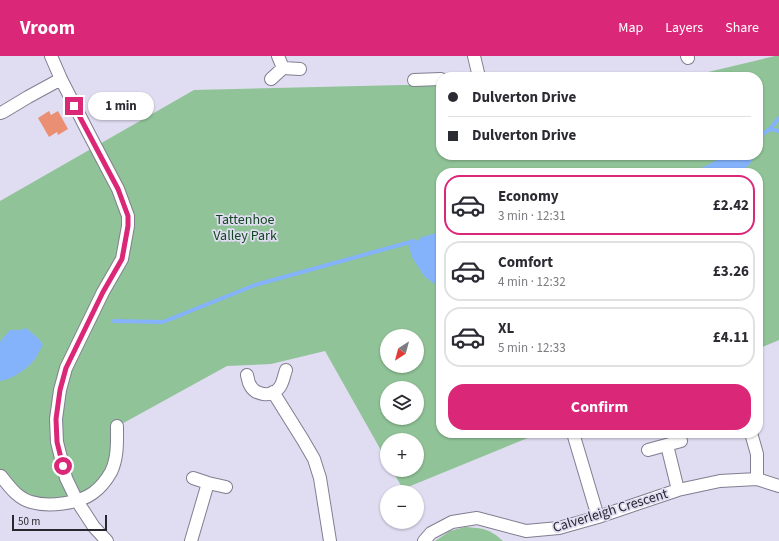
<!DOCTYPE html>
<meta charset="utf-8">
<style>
:root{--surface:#fff;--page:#f2f2f3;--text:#2b2b33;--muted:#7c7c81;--line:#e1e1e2;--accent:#db2777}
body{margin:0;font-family:"Source Sans 3",sans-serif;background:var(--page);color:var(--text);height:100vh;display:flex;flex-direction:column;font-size:15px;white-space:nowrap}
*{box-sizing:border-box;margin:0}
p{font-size:13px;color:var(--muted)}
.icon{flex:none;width:22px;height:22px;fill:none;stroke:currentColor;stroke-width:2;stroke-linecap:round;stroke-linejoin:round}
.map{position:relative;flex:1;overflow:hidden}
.panel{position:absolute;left:436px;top:112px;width:327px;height:270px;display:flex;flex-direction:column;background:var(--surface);border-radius:16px;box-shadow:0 1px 3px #0004}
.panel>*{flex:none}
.hud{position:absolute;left:436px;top:16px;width:327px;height:88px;border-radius:16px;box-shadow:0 1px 3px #0004;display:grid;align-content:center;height:88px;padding:0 12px;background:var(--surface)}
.needle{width:26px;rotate:216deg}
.buttons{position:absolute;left:380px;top:273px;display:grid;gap:8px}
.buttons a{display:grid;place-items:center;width:44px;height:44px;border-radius:50%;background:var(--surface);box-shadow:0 1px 3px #0004;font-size:20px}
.scale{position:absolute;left:12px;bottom:10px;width:95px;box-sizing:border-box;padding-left:4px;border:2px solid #28272f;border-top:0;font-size:11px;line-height:14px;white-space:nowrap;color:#28272f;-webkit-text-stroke:3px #e0dcf1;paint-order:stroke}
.end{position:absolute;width:18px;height:18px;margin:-9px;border:5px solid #db2777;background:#fff;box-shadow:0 0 0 2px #fff}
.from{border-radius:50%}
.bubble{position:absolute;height:28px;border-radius:14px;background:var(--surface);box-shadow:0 1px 3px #0004;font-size:13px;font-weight:700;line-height:28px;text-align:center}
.hud b{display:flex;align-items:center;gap:14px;height:38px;font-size:15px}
.hud b+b{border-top:1px solid var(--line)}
.hud i{width:10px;height:10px;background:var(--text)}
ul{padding:7px 0 0;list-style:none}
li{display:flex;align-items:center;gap:12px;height:60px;margin:0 8px 6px;padding:0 4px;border:2px solid var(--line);border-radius:16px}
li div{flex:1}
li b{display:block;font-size:15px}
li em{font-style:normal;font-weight:700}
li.selected{border-color:var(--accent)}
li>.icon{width:36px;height:36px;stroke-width:1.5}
.cta{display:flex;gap:8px;margin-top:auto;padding:8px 12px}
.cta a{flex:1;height:46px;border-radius:16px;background:var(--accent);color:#fff;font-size:16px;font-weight:700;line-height:46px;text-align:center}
header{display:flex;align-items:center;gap:24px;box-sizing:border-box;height:56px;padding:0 20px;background:var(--accent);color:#fff}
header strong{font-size:19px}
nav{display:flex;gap:22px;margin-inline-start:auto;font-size:14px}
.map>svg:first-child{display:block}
.green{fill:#90c397;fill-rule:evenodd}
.water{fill:#84b3fc}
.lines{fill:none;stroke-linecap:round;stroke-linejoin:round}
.stream{stroke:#84b3fc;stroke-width:4}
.building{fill:#ea8f74}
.street-casing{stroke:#817e90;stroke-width:14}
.street{stroke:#fff;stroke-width:12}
.route{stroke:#db2777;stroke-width:5}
.labels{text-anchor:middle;stroke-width:3.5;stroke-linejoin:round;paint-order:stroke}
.park-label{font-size:14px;fill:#134920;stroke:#e0dcf1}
.street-label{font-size:14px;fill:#28272f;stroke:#e0dcf1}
</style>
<header>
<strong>Vroom</strong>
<nav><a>Map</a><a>Layers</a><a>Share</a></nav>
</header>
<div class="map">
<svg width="779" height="485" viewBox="0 0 779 485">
<rect width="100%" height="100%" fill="#e0dcf1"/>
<path class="green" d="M775,0H779V284L758,293V117H441V377H540L403,433L392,414H417V384H387V405L325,295L271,308L227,310L118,370L112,415L77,445H30L0,420V145L194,34L403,29H441V99H758V21H687ZM387,280H417V310H387ZM387,332H417V362H387Z
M465,471C483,472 490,473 503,485H435L450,475Z"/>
<path class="water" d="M730,99H755L750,108L740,117H695L710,110Z
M441,178V228L436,229L424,220L412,201L408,187Z
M26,272L39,283L43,289C40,293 38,299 35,303C27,313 13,323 0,325V286L2,283L10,274H20Z"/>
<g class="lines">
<path class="stream" d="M770,73L779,62
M758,81L770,73L779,75
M695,117L710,110L730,99
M422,183L441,178
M114,265L163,266L255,229L414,185"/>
</g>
<path class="building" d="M49,55L51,59L58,55L68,73L58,79L57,76L49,81L38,62Z"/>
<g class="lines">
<g class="street-casing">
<path id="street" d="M51,0L61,23L88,76L118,133L128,160V170L122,203L103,236L66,312L60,334L56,363L57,386L66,422L77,445L94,471L107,485
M278,0L283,12L300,13
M474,0L479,21
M687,0L688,2
M271,23L283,12
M414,24L441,23
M0,57L3,56L28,41L61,23
M247,319C248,322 248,326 250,329C255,339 271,342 279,332C283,328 284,319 286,314
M273,336L303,384L314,403L320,422L330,485
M573,377L598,461
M751,377L757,398V423
M667,389L678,434
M648,394L681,385
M1,420C9,430 17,442 31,446C48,451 78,448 93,437C100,432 107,423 111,416C118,402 117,385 117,370
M193,422L208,427L226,431
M191,485L208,427
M424,485L431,477L452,466L477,462L526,475L559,472L598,461L678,434L720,425L757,423L779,430"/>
</g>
<use href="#street" class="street"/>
</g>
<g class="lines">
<path class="route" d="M63,410L57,386L56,363L60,334L66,312L103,236L122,203L128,170V160L118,133L74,50"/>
</g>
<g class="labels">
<g class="park-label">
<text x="245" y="168">Tattenhoe<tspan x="245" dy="16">Valley Park</tspan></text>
</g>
<g class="street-label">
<text transform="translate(610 454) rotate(-17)" y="5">Calverleigh Crescent</text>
</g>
</g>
</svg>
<div class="buttons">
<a><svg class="needle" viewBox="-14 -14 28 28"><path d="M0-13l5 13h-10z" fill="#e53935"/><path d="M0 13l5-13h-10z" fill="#7c7c81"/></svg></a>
<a><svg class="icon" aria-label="layers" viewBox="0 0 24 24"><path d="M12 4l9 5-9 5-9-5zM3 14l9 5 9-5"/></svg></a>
<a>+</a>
<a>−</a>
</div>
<div class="scale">50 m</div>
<i class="end from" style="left:63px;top:410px"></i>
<i class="end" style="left:74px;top:50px"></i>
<div class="bubble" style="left:88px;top:36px;width:66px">1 min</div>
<div class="hud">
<b><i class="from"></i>Dulverton Drive</b>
<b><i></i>Dulverton Drive</b>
</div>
<section class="panel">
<ul>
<li class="selected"><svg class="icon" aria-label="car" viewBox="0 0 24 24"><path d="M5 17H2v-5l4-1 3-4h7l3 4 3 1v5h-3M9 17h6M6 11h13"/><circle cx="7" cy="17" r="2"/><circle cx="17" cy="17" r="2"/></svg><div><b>Economy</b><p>3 min · 12:31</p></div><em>£2.42</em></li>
<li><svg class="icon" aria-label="car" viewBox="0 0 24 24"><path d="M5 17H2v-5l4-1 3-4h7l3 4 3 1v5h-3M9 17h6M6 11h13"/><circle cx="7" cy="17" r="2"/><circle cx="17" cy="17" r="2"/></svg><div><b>Comfort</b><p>4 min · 12:32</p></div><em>£3.26</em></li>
<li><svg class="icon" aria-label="car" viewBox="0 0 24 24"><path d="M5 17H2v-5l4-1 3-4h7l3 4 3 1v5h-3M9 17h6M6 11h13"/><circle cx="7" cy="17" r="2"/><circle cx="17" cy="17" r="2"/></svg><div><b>XL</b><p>5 min · 12:33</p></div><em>£4.11</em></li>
</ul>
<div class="cta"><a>Confirm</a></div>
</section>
</div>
